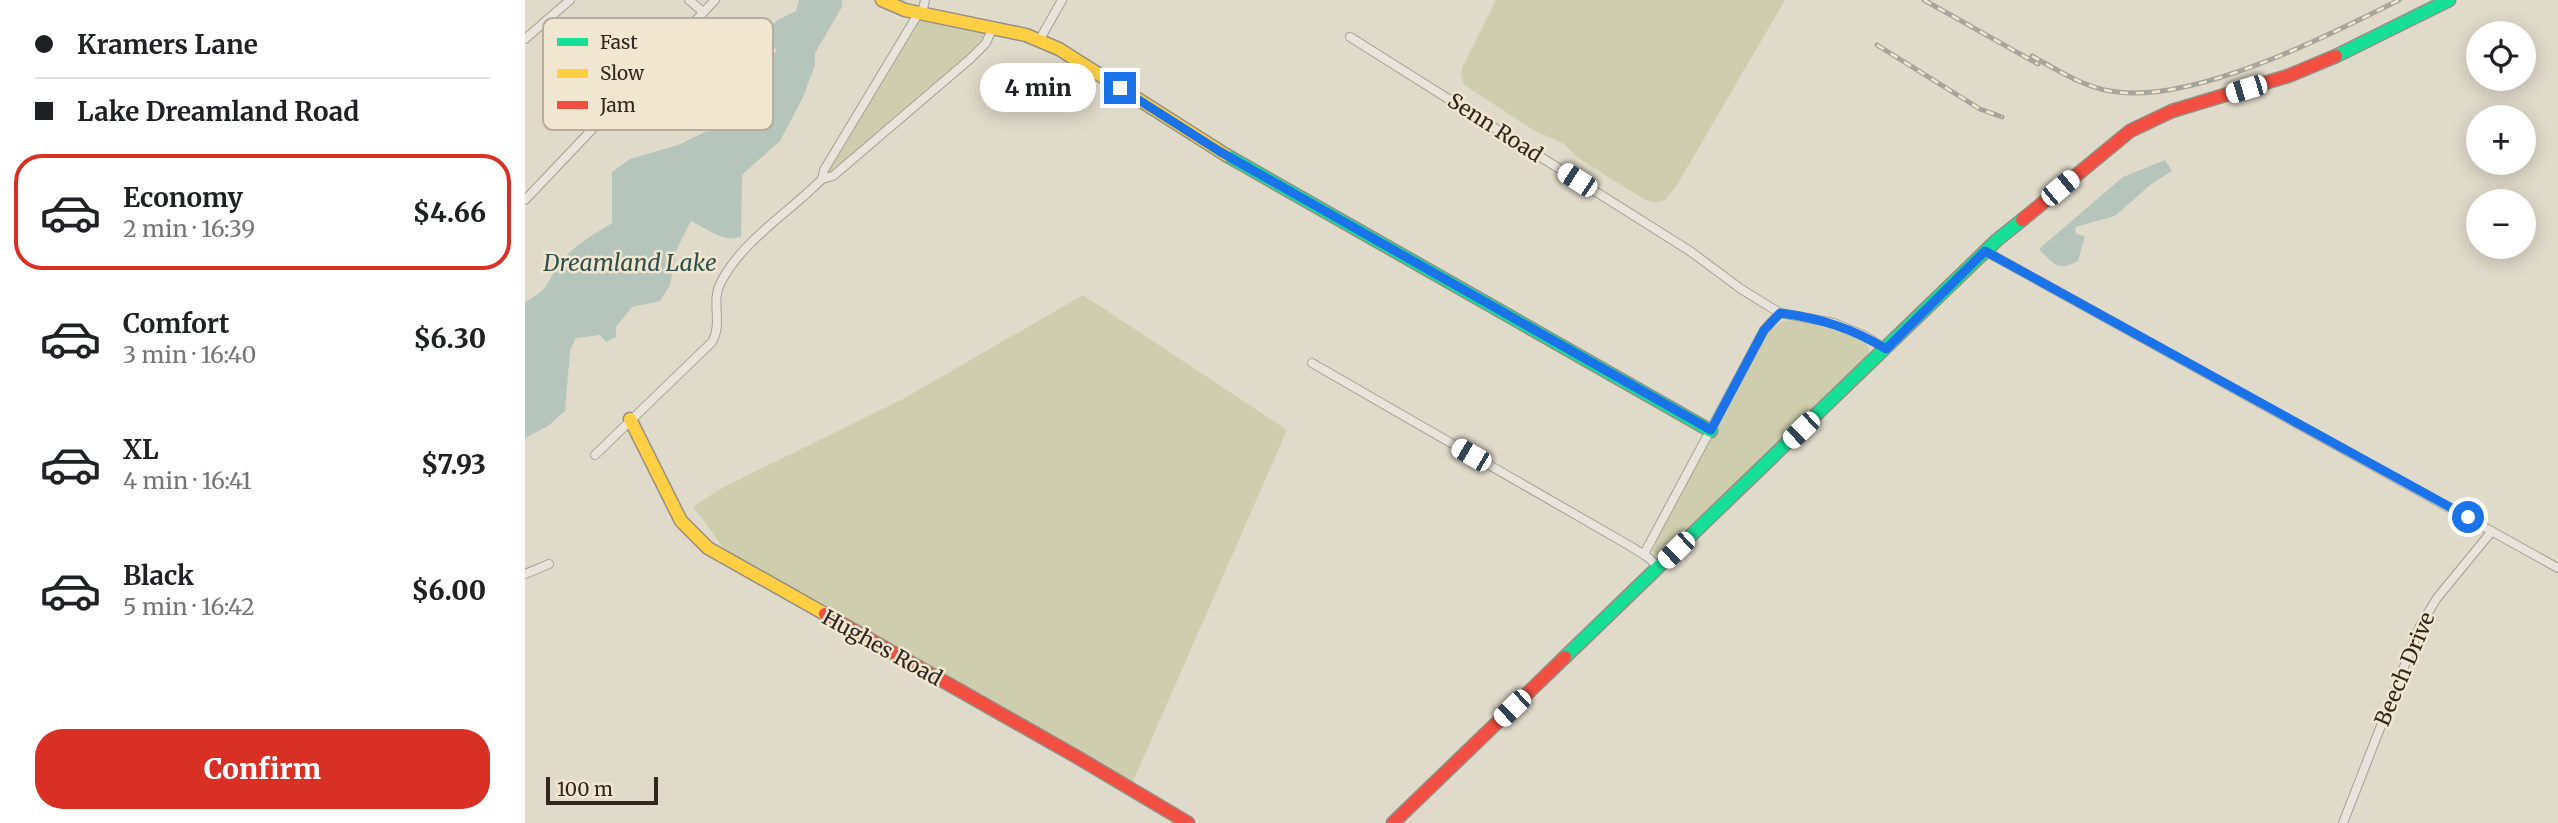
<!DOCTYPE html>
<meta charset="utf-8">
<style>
:root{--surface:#fff;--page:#f2f2f2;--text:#202124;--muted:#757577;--line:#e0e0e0;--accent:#d93025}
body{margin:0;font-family:Merriweather,serif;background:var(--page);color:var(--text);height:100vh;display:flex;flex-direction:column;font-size:26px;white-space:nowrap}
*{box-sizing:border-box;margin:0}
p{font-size:23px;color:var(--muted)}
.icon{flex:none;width:38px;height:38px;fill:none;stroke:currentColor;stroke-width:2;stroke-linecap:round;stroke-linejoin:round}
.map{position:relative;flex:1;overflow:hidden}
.drawer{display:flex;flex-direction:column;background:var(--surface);width:525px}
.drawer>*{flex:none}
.top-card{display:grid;align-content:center;height:154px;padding:0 35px;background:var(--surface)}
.fabs{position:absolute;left:1941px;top:21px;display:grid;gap:14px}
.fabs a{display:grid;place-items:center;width:70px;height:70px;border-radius:50%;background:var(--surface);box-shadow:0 4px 18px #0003;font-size:35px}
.scale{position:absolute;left:21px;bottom:18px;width:112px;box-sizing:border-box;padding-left:7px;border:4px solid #32271e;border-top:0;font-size:19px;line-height:24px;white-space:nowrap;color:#32271e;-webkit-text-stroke:5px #f1e7d0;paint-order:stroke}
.end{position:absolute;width:32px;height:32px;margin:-16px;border:9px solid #1a73e8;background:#fff;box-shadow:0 0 0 4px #fff}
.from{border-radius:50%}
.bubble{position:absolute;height:49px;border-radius:24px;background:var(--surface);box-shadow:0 4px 18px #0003;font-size:23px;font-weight:800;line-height:49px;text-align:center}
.car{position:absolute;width:21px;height:42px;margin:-21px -10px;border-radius:9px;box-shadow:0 0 5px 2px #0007;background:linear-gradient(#fff 24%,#345 0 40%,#fff 0 76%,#345 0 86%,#fff 0)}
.top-card b{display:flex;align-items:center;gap:24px;height:66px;font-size:26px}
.top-card b+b{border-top:2px solid var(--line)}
.top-card i{width:18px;height:18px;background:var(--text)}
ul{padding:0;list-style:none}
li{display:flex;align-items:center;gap:21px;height:116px;margin:0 14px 10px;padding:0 21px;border:4px solid transparent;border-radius:28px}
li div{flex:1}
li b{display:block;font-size:26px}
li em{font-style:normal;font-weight:800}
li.current{border-color:var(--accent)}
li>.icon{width:63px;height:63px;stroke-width:1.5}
.action{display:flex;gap:14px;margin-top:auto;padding:14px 35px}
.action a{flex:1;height:80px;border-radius:28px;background:var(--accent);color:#fff;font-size:28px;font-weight:800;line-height:80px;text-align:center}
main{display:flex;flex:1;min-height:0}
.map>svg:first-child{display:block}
.green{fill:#ceceae}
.water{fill:#b6c5bb}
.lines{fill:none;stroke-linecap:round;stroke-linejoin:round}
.street-casing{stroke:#a59f94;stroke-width:10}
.fast-casing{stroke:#948e84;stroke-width:15}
.slow-casing{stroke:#948e84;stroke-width:15}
.jam-casing{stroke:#948e84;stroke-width:15}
.street{stroke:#e8e4db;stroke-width:8}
.fast{stroke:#16e098;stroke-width:12}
.slow{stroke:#ffcf43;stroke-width:12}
.jam{stroke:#f24e42;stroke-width:12}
.rail-casing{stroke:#a7a49c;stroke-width:5}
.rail{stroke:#f1e7d0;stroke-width:2.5;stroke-dasharray:8;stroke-linecap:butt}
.route{stroke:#1a73e8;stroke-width:9}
.labels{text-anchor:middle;stroke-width:5;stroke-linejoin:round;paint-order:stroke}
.street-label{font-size:21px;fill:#32271e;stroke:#f1e7d0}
.water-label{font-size:23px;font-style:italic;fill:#2e504e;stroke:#f1e7d0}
.key{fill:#f1e7d0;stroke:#b8ad9b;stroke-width:2}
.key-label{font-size:19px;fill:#32271e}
</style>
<main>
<section class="drawer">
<div class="top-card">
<b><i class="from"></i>Kramers Lane</b>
<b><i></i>Lake Dreamland Road</b>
</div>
<ul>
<li class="current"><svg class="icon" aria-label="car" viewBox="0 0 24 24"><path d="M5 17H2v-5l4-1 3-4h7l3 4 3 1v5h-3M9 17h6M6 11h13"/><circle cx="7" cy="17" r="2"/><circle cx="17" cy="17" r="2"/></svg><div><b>Economy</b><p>2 min · 16:39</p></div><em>$4.66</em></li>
<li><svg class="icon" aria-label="car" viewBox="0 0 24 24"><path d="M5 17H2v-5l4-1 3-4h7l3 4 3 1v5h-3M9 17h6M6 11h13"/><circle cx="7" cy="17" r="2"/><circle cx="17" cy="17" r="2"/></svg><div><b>Comfort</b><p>3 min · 16:40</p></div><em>$6.30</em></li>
<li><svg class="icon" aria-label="car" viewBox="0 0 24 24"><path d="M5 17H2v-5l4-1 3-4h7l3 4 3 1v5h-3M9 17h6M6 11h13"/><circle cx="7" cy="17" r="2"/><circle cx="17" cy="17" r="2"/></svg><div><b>XL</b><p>4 min · 16:41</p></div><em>$7.93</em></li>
<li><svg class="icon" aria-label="car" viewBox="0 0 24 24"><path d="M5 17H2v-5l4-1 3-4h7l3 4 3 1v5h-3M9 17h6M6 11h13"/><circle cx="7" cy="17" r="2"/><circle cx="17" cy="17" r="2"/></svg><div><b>Black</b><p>5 min · 16:42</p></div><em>$6.00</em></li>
</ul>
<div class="action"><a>Confirm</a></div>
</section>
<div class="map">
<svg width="2033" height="823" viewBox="0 0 2033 823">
<rect width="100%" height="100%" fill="#e0daca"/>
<path class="green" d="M971,0H1260L1152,185L1140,200L1130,203L1120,200L1053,158L1039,144L1010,131L939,85L936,75L938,66Z
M398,19L459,32L457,41L449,50L305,174L302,171L392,21Z
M558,295L762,430L606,786L206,559C193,542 183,524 168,507L193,490L378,399Z
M1274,320C1288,323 1338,332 1343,347C1345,351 1343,354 1342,358L1137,555L1130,556L1128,551L1136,528L1242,332L1258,321Z"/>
<path class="water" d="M274,0H317V7L290,53V65L278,97L255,141L217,175L216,237C198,243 181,228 166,221L152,249L145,285L135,301L107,307L91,327V337L81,342L75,335L51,338L45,351L40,411L23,426L0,438V302C28,288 20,281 37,261C50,244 70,234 87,223V172L105,159L153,145L180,132L213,126L241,101L231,73L238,62L252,51L240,34L251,21L271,11Z
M1640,160L1647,171L1625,185L1590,216L1550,227L1551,234L1560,236L1553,261C1532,273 1528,263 1514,249L1598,177Z"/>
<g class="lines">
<g class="street-casing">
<path id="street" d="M164,0L178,12
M397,14L400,0
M825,37L1165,251L1216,289L1255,313L1309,323L1338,335L1361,349
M0,39L45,0
M515,39L537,0
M297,179L308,176L445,59L461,43L468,27
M0,200L190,0
M1460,251L2033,568
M787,363L1105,546L1124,558L1133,567
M70,455L187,342C198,323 186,302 195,284C217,240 264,213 297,179L299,170L393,14
M1119,554L1239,330L1255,313
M0,574L24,564
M1818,823L1895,626L1912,598L1967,531"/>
</g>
<g class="fast-casing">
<path id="fast" d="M1811,56L1924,0
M701,155L1186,431
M1040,657L1472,240L1497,220"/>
</g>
<g class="slow-casing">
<path id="slow" d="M357,0L380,10L501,35L534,49L701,155
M105,419L156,521L183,548L300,614"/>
</g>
<g class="jam-casing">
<path id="jam" d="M1497,220L1605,131L1647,111L1763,76L1811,56
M300,614L552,757L663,823
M868,823L1040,657"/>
</g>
<use href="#street" class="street"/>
<use href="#fast" class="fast"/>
<use href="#slow" class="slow"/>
<use href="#jam" class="jam"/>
<g class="rail-casing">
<path id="rail" d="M1399,0L1513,64
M1352,45L1455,109L1477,117
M1507,56C1532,70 1557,86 1585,91C1664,106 1803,36 1874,0"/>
</g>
<use href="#rail" class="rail"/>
</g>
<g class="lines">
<path class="route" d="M595,88L694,151L1186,430L1239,330L1255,313C1294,318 1327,328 1361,349L1460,251L1943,517"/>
</g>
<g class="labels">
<g class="street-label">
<text transform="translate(970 128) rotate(33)" y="7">Senn Road</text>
<text transform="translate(357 648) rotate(29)" y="7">Hughes Road</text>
<text transform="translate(1880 669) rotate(-67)" y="7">Beech Drive</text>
</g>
<g class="water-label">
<text x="105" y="271">Dreamland Lake</text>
</g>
</g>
<rect x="18" y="18" width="230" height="112" rx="10" class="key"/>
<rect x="32" y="38" width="31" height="8" fill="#16e098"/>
<rect x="32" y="69" width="31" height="9" fill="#ffcf43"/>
<rect x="32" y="101" width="31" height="8" fill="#f24e42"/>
<g class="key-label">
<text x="75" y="49">Fast</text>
<text x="75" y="80">Slow</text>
<text x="75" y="112">Jam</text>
</g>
</svg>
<div class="fabs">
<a><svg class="icon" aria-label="locate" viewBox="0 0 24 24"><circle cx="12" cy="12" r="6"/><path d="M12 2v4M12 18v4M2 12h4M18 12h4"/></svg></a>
<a>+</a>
<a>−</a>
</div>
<div class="scale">100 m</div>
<i class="end from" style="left:1943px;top:517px"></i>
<i class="end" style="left:595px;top:88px"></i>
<div class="bubble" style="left:455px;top:63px;width:116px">4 min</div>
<i class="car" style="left:1721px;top:89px;rotate:253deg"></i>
<i class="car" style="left:1052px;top:180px;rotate:303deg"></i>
<i class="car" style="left:1535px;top:188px;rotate:50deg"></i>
<i class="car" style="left:1276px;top:430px;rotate:226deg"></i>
<i class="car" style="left:946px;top:455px;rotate:300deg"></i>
<i class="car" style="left:1151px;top:550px;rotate:226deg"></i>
<i class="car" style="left:987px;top:708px;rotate:226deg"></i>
</div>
</main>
